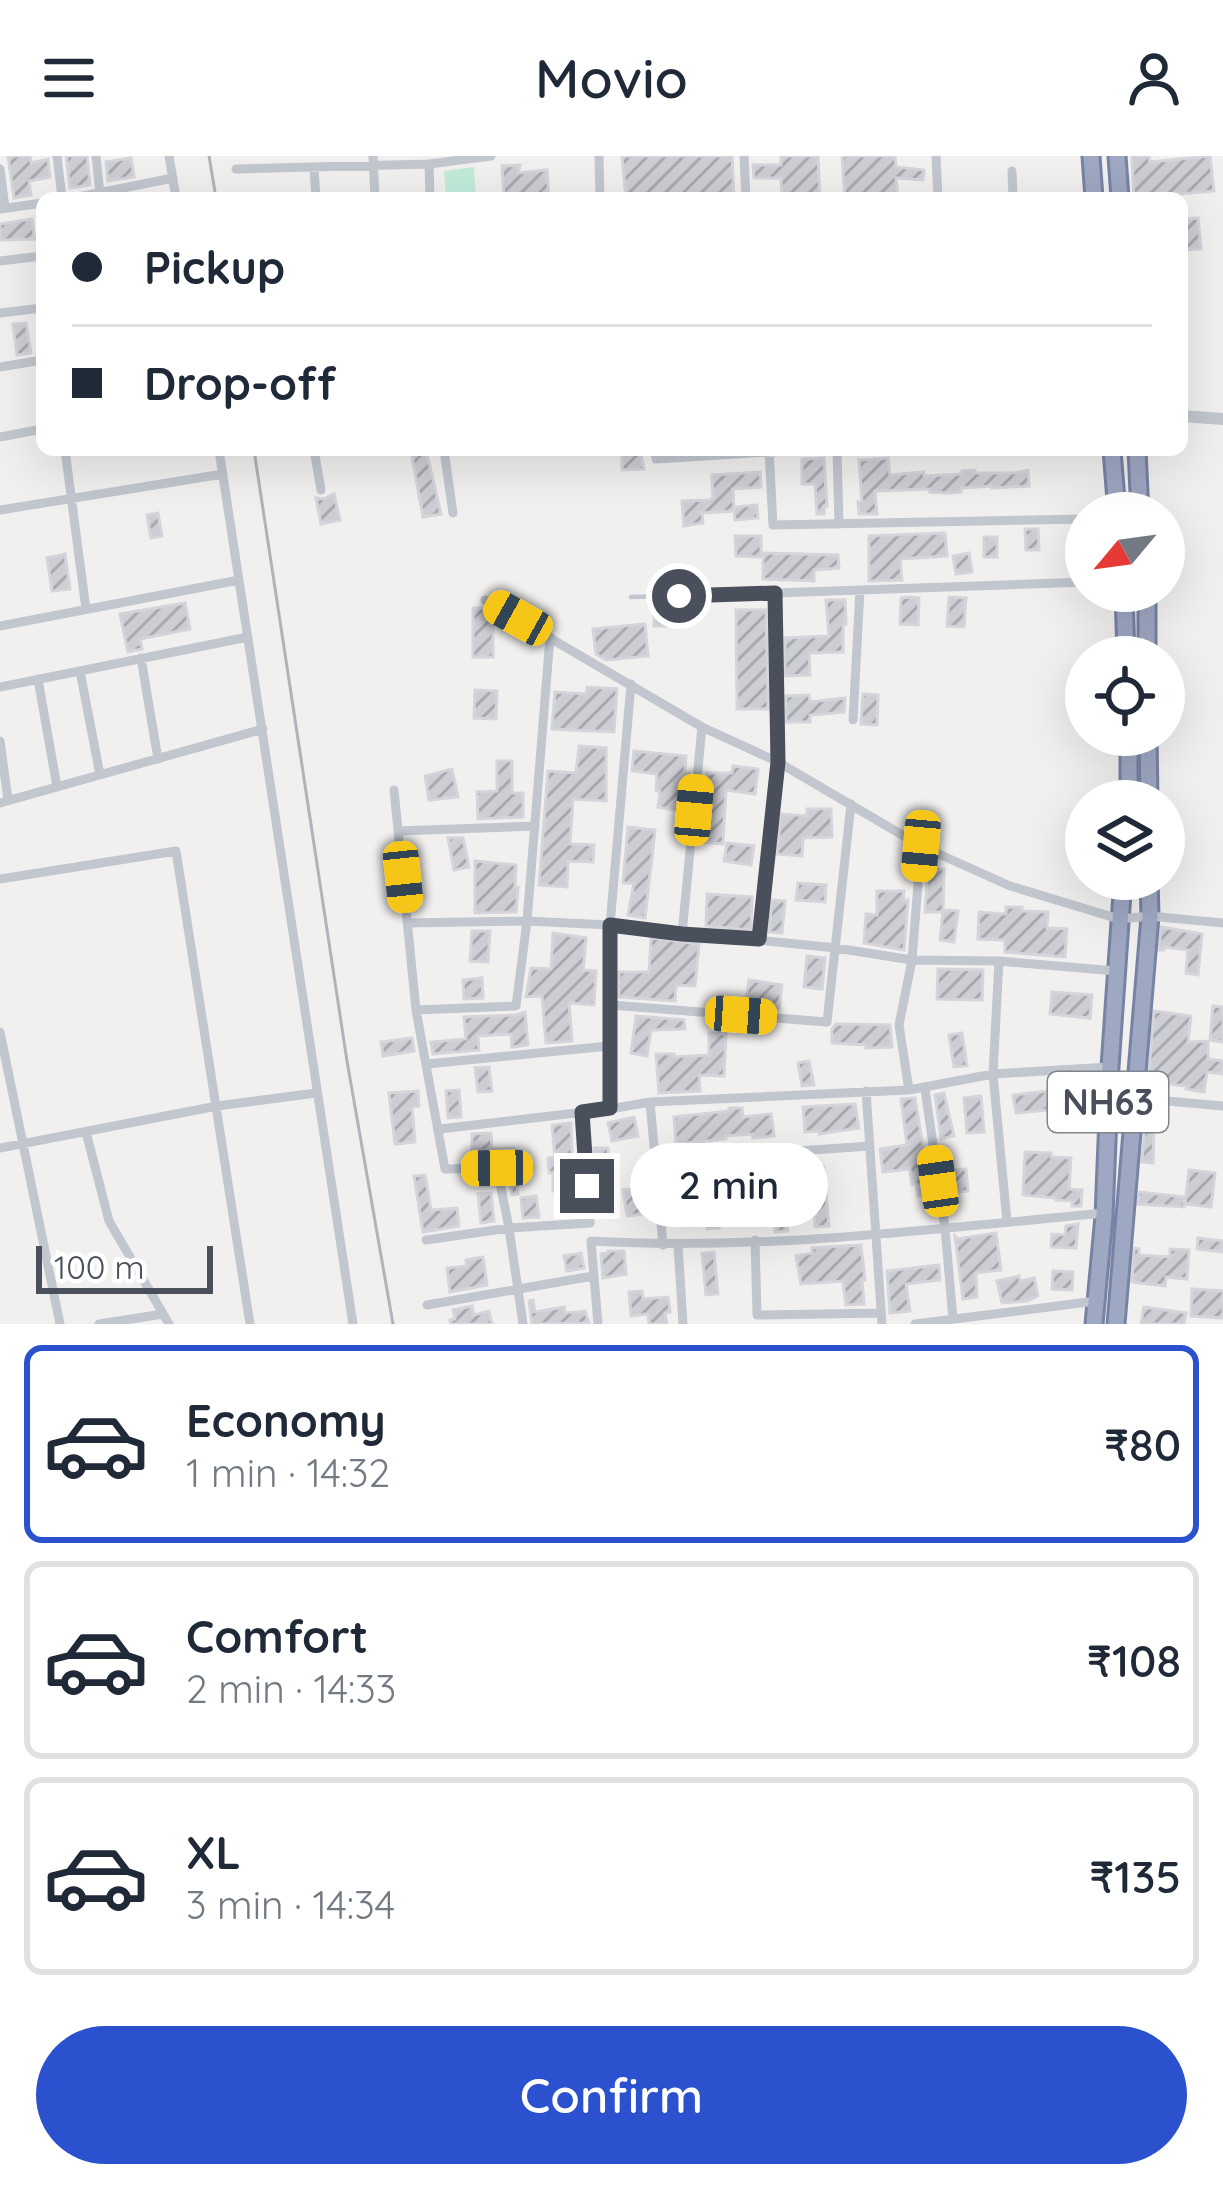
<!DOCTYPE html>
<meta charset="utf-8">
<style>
:root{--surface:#fff;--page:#f6f6f7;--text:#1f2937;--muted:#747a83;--line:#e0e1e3;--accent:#2b51cf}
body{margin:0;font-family:Quicksand,sans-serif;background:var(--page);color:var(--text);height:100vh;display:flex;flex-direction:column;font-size:45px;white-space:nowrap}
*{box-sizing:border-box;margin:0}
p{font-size:39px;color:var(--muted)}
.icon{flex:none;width:66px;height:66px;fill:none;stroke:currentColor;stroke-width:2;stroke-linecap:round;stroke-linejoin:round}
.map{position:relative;height:1168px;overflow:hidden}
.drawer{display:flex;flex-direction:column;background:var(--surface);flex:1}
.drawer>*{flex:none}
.top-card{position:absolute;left:36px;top:36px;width:1152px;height:264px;border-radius:18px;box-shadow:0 12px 48px #0002;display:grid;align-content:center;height:264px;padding:0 36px;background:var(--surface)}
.needle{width:78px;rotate:241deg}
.buttons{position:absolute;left:1065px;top:336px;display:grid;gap:24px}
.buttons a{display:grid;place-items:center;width:120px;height:120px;border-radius:50%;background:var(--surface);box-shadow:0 12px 48px #0002;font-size:60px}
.scale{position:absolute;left:36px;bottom:30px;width:177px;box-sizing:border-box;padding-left:12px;border:6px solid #494f5b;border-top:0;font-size:33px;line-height:42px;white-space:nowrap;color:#494f5b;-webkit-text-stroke:9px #fff;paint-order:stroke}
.end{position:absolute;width:54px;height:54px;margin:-27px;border:15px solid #494f5b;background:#fff;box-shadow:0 0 0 6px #fff}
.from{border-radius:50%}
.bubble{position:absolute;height:84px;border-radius:42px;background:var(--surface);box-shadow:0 12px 48px #0002;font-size:39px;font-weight:600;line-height:84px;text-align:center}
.car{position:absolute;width:36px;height:72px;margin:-36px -18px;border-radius:15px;box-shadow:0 0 9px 3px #0007;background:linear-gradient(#f5c518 24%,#345 0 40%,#f5c518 0 76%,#345 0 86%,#f5c518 0)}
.top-card b{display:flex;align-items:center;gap:42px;height:114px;font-size:45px}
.top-card b+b{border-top:3px solid var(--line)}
.top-card i{width:30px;height:30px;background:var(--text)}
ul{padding:21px 0 0;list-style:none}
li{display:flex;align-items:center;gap:36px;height:198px;margin:0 24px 18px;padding:0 12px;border:6px solid var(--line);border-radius:18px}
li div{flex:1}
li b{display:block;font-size:45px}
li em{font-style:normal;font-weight:600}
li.active{border-color:var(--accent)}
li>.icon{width:108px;height:108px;stroke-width:1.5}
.button{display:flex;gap:24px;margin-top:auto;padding:24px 36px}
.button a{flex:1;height:138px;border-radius:72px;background:var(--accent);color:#fff;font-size:48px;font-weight:600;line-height:138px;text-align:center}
header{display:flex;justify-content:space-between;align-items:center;height:156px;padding:0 36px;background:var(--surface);font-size:54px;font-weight:600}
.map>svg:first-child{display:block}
.park{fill:#c2ebda}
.building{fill:url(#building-hatch);stroke:#d4d4da;stroke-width:3}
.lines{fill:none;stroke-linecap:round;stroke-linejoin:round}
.trunk-casing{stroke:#7783a5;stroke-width:21}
.service{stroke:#c1c6cf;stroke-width:4.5}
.minor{stroke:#c1c6cf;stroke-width:9}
.tertiary{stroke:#c1c6cf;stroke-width:12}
.trunk{stroke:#9fa8c2;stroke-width:15}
.rail{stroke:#b2b3b9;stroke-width:3}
.route{stroke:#494f5b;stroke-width:15}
.labels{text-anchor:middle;stroke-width:10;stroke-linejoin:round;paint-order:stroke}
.shield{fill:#fff;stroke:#80848c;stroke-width:3}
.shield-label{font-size:36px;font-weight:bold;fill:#494f5b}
</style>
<header><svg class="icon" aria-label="menu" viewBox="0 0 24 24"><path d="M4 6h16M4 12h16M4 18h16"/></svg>Movio<svg class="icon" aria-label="person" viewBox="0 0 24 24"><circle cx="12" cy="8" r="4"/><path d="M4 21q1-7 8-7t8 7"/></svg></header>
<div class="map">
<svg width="1223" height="1168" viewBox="0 0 1223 1168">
<defs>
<pattern id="building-hatch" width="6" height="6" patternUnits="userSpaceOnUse" patternTransform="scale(3)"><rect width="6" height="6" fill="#cdcdd4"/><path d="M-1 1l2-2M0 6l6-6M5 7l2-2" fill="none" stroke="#a8a9af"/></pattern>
</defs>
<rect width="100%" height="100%" fill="#f1f0ef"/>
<path class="park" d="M474,11L476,42H446L444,15Z"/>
<path class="building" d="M8,0H30L31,7L48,3L50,21L29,25L31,39L14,42Z
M66,0H87L90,29L70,32Z
M622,0H732L734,42H626Z
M781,0H818L820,42H782L781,22H754L753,9H781Z
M842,0H895L896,11L924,14L923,24L896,22L898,42H845Z
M1132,0H1149L1150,6L1210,0L1214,35L1134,42Z
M131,2L134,21L108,25L106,6Z
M520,9L518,17L547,14L549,42H504L502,10Z
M1198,62L1201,93L1182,94V63Z
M32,63L35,83L0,84V68Z
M26,167L31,197L17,199L13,168Z
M411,294H426L441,358L423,361Z
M622,294H640L644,313L622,314Z
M824,302L827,350H824V358H817L815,328H802V303Z
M888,302L890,319L924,316V320L962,318V315L975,314V317H1015L1028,314L1029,330L992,332V330L961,332V336L948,337L930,336L929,333L875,335L877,358H859L858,346H862L859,304Z
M760,316L761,331L733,333L734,355L702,357L703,367L684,370L682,345L710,344L713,341L712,319Z
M334,338L340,364L321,368L316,342L324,343Z
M757,349L758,362L735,364L734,351Z
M158,357L162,380L151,382L147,359Z
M1025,373H1038L1039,394H1026Z
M945,377L947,400L900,403L902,424L869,425V380Z
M735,380H761V401L736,400Z
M984,381H997V401H984Z
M763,397L838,399L839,412L814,414V425L763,423Z
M969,397L972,416L956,418L953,400Z
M65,398L70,433L52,435L47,402Z
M911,441L919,442L918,469L900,468L901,442Z
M949,441L966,442L964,471L947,470Z
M826,444H845L846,468H843V496L809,497L810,519L785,520V482L829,480Z
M679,446V470H654V447Z
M185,447L190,473L140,483L142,493L128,496L120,458Z
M473,452H481L493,459V501H473Z
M736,454H766L768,553H737Z
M645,468L648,500L606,504L596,498L593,473Z
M587,531L617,533L614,576L552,573L555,536L586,538Z
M475,534L497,535L496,563L474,562Z
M863,538L878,539L877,569L861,568Z
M809,539L810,546L845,542L844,556L810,559V566H786V540Z
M579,590L606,592V645L573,643L570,688L594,689L593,706L568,705L567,731L539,729L548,615L576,617Z
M634,595L686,600L685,617H689L685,656L658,651L660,635H656L657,618L632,615Z
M497,605H512V637H523V661L478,663L477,636L497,635Z
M733,610L758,613L755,638L726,634L723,688L700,686L707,617H732Z
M452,613L458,641L429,644L425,620Z
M807,653H831L832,681L803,682L802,700L777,698L781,658L807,660Z
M628,671L655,674L645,762L628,759L634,727H623Z
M448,682H463L469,711L454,714Z
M727,687L754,690L751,709L724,705Z
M475,705L516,709L515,731H518L516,756L475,757Z
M928,713H944L943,754L958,755L954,786L940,784L943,756H925Z
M798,727L826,729L825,746L796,744Z
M877,735H904L903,744H908L904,794L864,787L866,758L877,759Z
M707,738L752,741L751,774L706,770Z
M772,744L785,745L782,777L769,776Z
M1006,751H1022V755L1048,756L1047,772L1067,773L1065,801L1005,796V784L978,783L979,756L1006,758Z
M1161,771L1202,778L1198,819L1186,817L1188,794L1164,791V794H1159Z
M472,775H490L488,806L470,805Z
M553,777L586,782L583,814L596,815L594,849L569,847L572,885L546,887L542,840L526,841L531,812L551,813Z
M651,782L699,788L695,830L676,829L675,845L619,841V816H649Z
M807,800L825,802L822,833L804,831Z
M938,813L983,814L982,844L937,843Z
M482,822L483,842L464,843L463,824Z
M749,824L782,829L779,853L745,851Z
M1052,836L1092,839L1090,862L1050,858Z
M1213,850L1223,851V886L1210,884Z
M1154,855L1191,860L1188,886L1208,885V903L1223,905V918L1207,916L1204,936L1186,933L1187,930L1148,926Z
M525,856L528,889L512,891L511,878L478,880L479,894L433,898L431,886L466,883L464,861L516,859Z
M636,860L684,864L685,873L651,874L647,900L631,897Z
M836,868L890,869L892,891L866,892V889L832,887V873Z
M709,877L726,878L724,920L699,919L700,935L659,937L656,898H674V901L709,899Z
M962,877L967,910L954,911L949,879Z
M412,882L414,895L383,900L381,886Z
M809,905L814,929L802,930L798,907Z
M489,911L492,935L478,936L475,912Z
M459,934L461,961L448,962L446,935Z
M418,935L419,950L412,951L415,986L395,988L389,937Z
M1048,935L1050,954L1016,957L1013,939Z
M944,937L954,980L941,983L935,939Z
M981,940L984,976L967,977L964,942Z
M915,942L931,1038L918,1040L916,1028H912L910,1013L883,1016L880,993L907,989L901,943Z
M855,948L859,972L819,978V975L805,976L803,951Z
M729,952H742L743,961L771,958L774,980L753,982L752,978L726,980V983L676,988L674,961L729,955Z
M634,961L638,980L612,985L608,967Z
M1145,966H1154L1153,1007L1142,1006Z
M571,967L573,1035H553V1017H549L548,1002L555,1001L552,969Z
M491,977L492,994L472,995V978Z
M514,992L518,1038L512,1039L506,1009L502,1004L494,1003V993Z
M594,992H608L610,1017L595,1015Z
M1025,996L1051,997V1001L1071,1002L1069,1033L1082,1034L1081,1050H1072V1045L1056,1044V1042L1023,1039Z
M694,1011L693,1023L698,1022L701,1049L676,1052L668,1049L666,1024L682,1025L681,1012Z
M824,1011L829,1070L815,1071L814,1042L799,1044L796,1015Z
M966,1013L968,1035L949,1037L946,1015Z
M1189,1014L1215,1017L1211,1051L1185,1048Z
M425,1019L431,1054L457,1052L459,1070L423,1076L414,1020Z
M649,1030L651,1057L627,1060L623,1034Z
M1139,1036L1185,1041L1184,1051L1138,1048Z
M491,1037L494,1065L481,1067L478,1038Z
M785,1039L788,1075L775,1076L772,1040Z
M536,1040L539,1061L523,1062L521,1042Z
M716,1044L719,1072L707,1073L703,1045Z
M1078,1068L1076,1092L1051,1091L1052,1078L1065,1079L1066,1070Z
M996,1077L1001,1114L976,1117L977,1141L963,1143L955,1080L958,1083Z
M1198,1082L1223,1085V1096L1197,1093Z
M861,1089L865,1124H862L864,1148L846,1149L843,1125L801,1128L796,1100L812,1097V1092Z
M1134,1092L1139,1093V1099L1170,1101V1093L1189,1094L1187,1123L1166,1121L1165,1130L1132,1126Z
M608,1095H624L626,1118L603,1122L601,1098L608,1097Z
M714,1096L718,1138L706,1139L702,1097Z
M581,1097L584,1112L567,1115L564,1100Z
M483,1101L487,1129L450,1136L447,1112L467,1110L466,1104Z
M939,1109L940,1124L906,1128L910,1155L890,1157L887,1115Z
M1053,1115L1073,1116L1072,1134L1052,1133Z
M1019,1120L1020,1125L1034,1122L1038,1140L1027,1145L1002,1147L997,1125Z
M1192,1133L1223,1135V1162L1191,1160Z
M642,1135L643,1143L668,1141L670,1156L665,1157L667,1168H649L648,1158L631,1160L629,1136Z
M533,1144L535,1156L564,1151L565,1157L585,1155L589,1167L532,1168L529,1145Z
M472,1150L474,1159L489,1155L492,1168H451L450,1164L455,1163L453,1154Z
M1144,1151L1186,1157L1184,1168H1141Z"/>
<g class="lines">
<g class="trunk-casing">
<path id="trunk" d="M1091,0L1094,42
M1117,0L1120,42
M1112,294L1117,357
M1137,294L1140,357
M1124,435L1126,501
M1147,435V501
M1129,579V645
M1148,579L1149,645
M1094,1168L1104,1060L1110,911L1123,723
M1116,1168L1150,760L1149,723"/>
</g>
<path class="service" d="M631,441L775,437"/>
<path class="minor" d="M57,0L62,42
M96,0L100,38
M169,0L176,42
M373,0L375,42
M599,0L600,42
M744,0L746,42
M936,0L938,42
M429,8L430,42
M0,13L5,52
M236,13L429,8L491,0
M314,13L316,42
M1012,15L1013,42
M73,42L173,22
M0,53L42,47
M0,105L42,100
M0,157L42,152
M0,211L42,204
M0,281L42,273
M65,294L86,453
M219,294L353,1168
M314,294L321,334
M444,294L453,357
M655,294L656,303L800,294
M769,294L773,369L1086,363
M837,294L839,368
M0,354L223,318
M485,444L702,571L778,606L921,690L1010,730L1119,763L1150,760L1223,767
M0,470L239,424
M141,502L158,603
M80,515L100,619
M38,523L57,631
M631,528L610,769V953L650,946L663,1089
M0,531L248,481
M853,564L860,434
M0,585L8,644
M394,634L416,854
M0,647L263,573
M398,675L535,670
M0,723L176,695L250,1168
M407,767L527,765L610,769L836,792L912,804L999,805L1116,815
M682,778L702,571
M759,783L778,606L775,437L1086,426
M999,805L993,918L1007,1066
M611,849L827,866L851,648
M0,876L60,1168
M427,908L609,890
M925,933L945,1072L953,1163
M909,934L899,869L912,804L921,690
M866,935L882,1168
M1134,942L1223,950
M650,946L909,934L993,918L1110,911
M582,956L590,1067
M440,973L610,953
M86,976L109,1065L169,1168
M0,992L217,950L316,937
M655,1005L870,990
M426,1084L509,1072L590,1067
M755,1084L757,1159L881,1157
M678,1089L683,1168
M427,1149L593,1120
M99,1168L163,1158
M523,1168L509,1072L497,1012L445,1013L416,854L516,850L527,765L550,481
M598,1168L591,1085C761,1095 933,1073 1103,1057
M915,1168L1096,1145"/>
<path class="tertiary" d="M1182,260L1223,263"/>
<use href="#trunk" class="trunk"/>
<path class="rail" d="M209,0L216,42
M254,294L347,905L393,1168"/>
</g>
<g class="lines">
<path class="route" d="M587,1030L582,956L610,952V769L682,778L759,783L778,606L775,437L679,440"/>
</g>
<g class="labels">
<rect class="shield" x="1048" y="916" width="120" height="60" rx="9"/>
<g class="shield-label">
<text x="1108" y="959">NH63</text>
</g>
</g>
</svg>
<div class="buttons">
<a><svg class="needle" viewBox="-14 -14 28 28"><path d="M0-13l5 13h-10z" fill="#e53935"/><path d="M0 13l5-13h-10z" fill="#747a83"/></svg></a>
<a><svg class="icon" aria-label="locate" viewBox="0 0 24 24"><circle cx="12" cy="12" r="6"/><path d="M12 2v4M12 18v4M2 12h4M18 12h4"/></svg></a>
<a><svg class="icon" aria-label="layers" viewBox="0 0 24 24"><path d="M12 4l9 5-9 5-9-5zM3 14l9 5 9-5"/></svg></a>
</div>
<div class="scale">100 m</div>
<i class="end from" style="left:679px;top:440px"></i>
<i class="end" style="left:587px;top:1030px"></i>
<div class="bubble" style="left:630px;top:987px;width:198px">2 min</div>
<i class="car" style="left:518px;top:462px;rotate:299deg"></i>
<i class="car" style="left:694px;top:654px;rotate:5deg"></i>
<i class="car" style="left:921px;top:690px;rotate:185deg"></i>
<i class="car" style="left:403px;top:721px;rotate:174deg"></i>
<i class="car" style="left:741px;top:859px;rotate:94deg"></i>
<i class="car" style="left:497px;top:1012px;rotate:269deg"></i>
<i class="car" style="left:938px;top:1025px;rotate:352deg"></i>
<div class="top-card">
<b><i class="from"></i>Pickup</b>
<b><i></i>Drop-off</b>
</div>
</div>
<section class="drawer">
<ul>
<li class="active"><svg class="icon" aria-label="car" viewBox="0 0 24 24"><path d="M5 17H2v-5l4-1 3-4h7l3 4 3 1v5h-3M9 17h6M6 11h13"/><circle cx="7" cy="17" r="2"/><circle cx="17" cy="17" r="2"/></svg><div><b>Economy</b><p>1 min · 14:32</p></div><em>₹80</em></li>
<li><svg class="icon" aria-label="car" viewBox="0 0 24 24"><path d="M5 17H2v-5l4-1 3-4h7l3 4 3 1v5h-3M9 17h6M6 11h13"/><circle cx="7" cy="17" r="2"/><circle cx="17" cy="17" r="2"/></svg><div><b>Comfort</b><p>2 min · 14:33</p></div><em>₹108</em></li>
<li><svg class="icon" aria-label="car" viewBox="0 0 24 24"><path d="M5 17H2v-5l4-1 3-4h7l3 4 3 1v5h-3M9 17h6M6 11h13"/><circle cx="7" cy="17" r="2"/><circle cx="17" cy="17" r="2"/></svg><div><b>XL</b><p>3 min · 14:34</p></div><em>₹135</em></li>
</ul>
<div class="button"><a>Confirm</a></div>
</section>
